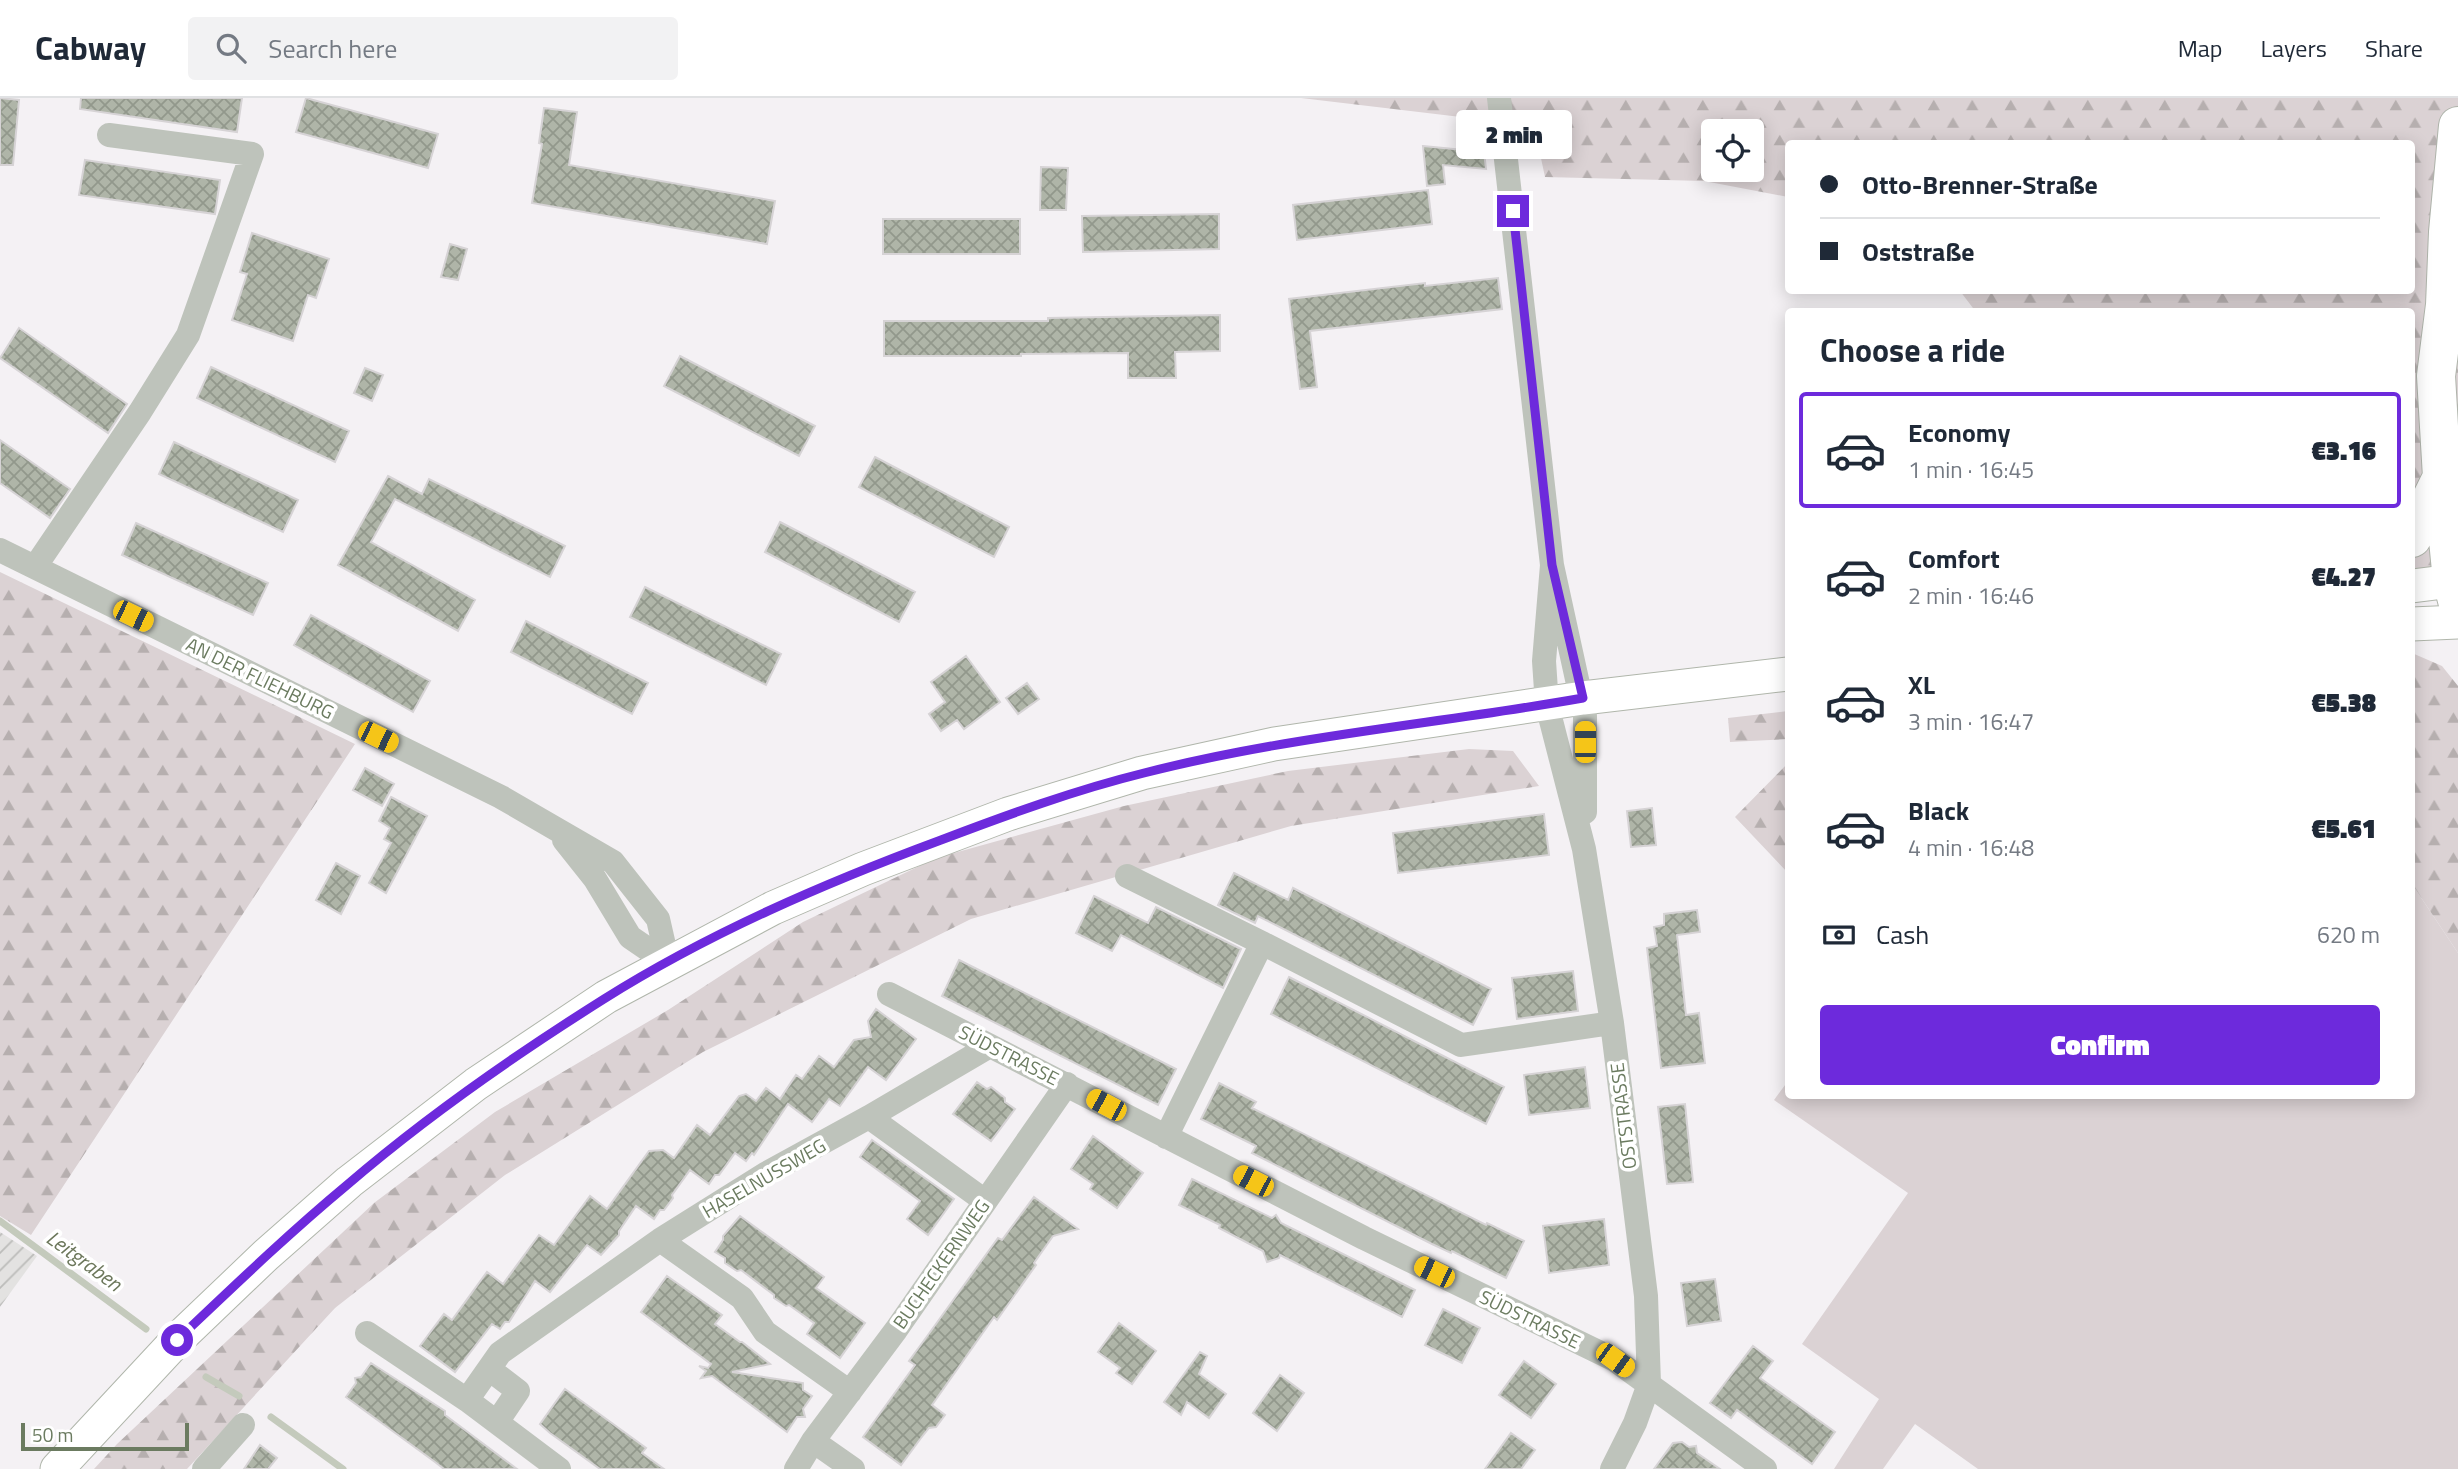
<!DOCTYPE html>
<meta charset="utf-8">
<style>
:root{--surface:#fff;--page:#f2f2f3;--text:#1f2937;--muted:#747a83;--line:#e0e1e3;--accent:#6d2adc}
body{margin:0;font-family:"Titillium Web",sans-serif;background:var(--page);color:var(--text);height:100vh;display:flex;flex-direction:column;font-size:26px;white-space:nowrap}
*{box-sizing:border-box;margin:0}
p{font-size:23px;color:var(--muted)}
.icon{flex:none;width:38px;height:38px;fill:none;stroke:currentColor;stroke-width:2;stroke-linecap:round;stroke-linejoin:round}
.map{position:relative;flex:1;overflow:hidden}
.drawer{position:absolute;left:1785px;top:210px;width:630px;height:791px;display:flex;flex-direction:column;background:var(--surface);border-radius:7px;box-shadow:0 4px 18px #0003}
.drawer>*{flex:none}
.banner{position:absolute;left:1785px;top:42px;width:630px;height:154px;border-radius:7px;box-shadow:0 4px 18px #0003;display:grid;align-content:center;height:154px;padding:0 35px;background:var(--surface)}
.tools{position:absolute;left:1701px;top:21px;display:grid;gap:14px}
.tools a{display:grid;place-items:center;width:63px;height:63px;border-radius:7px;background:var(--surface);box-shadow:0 4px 18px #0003;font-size:35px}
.scale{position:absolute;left:21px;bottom:18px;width:168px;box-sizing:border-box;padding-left:7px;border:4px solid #6b7b60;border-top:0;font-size:19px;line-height:24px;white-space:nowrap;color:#6b7b60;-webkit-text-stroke:5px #fff;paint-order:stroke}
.end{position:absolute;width:32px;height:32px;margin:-16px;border:9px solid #6d2adc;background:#fff;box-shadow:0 0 0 4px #fff}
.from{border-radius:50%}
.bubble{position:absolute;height:49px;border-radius:7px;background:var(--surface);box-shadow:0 4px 18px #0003;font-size:23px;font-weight:800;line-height:49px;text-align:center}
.car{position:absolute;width:21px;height:42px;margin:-21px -10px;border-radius:9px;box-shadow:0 0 5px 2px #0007;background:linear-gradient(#f5c518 24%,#345 0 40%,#f5c518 0 76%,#345 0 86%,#f5c518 0)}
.banner b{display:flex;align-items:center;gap:24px;height:66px;font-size:26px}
.banner b+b{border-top:2px solid var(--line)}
.banner i{width:18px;height:18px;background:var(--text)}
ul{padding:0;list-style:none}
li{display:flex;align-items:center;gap:21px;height:116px;margin:0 14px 10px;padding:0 21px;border:4px solid transparent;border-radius:7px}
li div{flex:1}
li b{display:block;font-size:26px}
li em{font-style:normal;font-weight:800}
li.active{border-color:var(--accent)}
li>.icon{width:63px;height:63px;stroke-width:1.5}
h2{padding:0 35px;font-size:32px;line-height:84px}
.pay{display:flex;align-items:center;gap:18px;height:77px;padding:0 35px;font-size:26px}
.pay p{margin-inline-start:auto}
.button{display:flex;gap:14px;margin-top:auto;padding:14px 35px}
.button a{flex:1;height:80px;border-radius:7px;background:var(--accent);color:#fff;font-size:28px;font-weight:800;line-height:80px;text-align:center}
header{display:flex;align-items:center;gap:42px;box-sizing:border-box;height:98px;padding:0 35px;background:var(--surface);border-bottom:2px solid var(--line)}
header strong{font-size:33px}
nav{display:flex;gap:38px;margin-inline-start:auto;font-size:24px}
.search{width:490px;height:63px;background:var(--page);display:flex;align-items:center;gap:18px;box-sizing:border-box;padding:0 24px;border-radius:7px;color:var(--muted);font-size:26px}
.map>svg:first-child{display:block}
.industrial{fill:url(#industrial-furrows)}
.green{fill:#dbd2d4}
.forest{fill:url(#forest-firs);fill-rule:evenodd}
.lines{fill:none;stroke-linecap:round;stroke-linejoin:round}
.stream{stroke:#c4cabc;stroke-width:7}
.building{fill:url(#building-cross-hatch);stroke:#d6d3d5;stroke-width:2}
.secondary-casing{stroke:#b0b6ab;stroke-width:35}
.primary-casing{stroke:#afb4ab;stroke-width:40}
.street{stroke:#bec3bb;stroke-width:24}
.secondary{stroke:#fff;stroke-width:33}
.primary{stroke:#fff;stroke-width:38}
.route{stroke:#6d2adc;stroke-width:9}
.labels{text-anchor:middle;stroke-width:7;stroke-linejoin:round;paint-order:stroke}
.street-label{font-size:19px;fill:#6b7b60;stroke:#fff}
.water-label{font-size:21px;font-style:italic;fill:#6c775b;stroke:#fff}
</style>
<header>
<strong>Cabway</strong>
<div class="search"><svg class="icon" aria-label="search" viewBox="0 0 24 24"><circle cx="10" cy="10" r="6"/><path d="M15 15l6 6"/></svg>Search here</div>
<nav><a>Map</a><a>Layers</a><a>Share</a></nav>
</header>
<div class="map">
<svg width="2458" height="1371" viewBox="0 0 2458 1371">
<defs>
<pattern id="industrial-furrows" width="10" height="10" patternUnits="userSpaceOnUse" patternTransform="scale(1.75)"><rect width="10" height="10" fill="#e3e2e1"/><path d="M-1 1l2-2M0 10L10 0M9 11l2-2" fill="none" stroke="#bcbcba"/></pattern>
<pattern id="forest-firs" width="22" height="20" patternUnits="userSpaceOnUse" patternTransform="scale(1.75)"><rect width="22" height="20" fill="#dbd2d4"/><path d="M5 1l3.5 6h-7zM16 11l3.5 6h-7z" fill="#b6afaf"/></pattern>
<pattern id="building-cross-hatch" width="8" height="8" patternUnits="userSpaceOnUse" patternTransform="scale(1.75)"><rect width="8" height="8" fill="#afb5a8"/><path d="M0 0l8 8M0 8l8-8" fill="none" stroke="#92988c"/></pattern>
</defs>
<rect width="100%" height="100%" fill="#f4f1f4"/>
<path class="industrial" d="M0,1134L37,1158L0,1209Z"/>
<path class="green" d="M2412,786L2458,855V1371H1978L1915,1326L1883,1371H1834L1879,1301L1802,1246L1908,1095L1774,1002L1788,983V998H2412Z"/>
<path class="forest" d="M1301,0H2458V478L2412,479V214H1976L1960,193L2412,192V46H1788V99L1704,83L1545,79L1536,37L1486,22ZM1713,33H1752V72H1713Z
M0,474L355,646L31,1137L0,1118Z
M2412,555L2442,568L2458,588V855L2412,786Z
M1788,613V641L1730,644L1728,620Z
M1469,651L1513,653L1539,688L1291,728L971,821L703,954L505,1077L335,1210L187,1371H94L117,1346L374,1105L495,1014L668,912L803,824L936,760L1124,708L1288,673Z
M1788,665V775L1735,719Z"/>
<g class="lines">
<path class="stream" d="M0,1123L146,1231
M206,1279L239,1298
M271,1319L343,1371"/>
</g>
<path class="building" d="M0,0L19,2L13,67H0Z
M81,0H242L237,34L80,11Z
M306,0L438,36L428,70L296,34Z
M544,10L577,14L569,67L775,103L767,146L532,105L542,46L539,45Z
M1423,48L1484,54L1486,71L1443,67L1445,86L1427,88Z
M85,62L220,82L215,116L79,97Z
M1041,69L1068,70L1066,112H1040Z
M1428,92L1432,126L1297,142L1293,107Z
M1219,116V151L1083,154L1082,118Z
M883,121H1020V156H883Z
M252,135L329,161L316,200L308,197L293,243L232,222L247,176L240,174Z
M450,146L467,151L458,182L441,179Z
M1498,180L1502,211L1310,233L1317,289L1300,291L1289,201L1425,185V188Z
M1220,217V253L1175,254L1176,280H1128V255L1021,256V258H884V223H1048V220Z
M19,230L127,306L108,335L0,260Z
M680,258L815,328L799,358L664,288Z
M211,269L349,333L335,364L197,300Z
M365,270L383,277L372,303L354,295Z
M0,342L70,391L50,420L0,385Z
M174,344L298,402L283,434L159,376Z
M875,359L1009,429L994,459L859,389Z
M388,378L422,396L429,381L565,448L550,479L395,401L371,444L475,502L458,533L338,467Z
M780,424L915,494L899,524L765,454Z
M136,425L268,485L253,517L122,457Z
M645,489L781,556L766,587L630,519Z
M311,517L430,583L413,614L294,547Z
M526,523L648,585L632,616L511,554Z
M966,558L1000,604L964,631L957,622L941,633L929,616L945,604L931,584Z
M1027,585L1039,601L1018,616L1006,600Z
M365,670L394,686L382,708L353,692Z
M391,699L427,718L386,795L369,785L391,745L384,741L390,730L379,723Z
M1652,710L1656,747L1631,749L1627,713Z
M1544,716L1549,757L1398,775L1393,735Z
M336,765L360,778L341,816L316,802Z
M1234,775L1288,802L1293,790L1491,891L1473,927L1258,818L1255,825L1218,807Z
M1094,798L1148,825L1156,809L1241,851L1223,890L1121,837L1112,853L1076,835Z
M1697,812L1700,834L1677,837L1686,917L1699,915L1705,965L1661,970L1647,850L1657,848L1654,829L1664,827V816Z
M959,862L1176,971L1158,1007L942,898Z
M1573,873L1578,913L1517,921L1512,880Z
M1289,879L1504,989L1486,1026L1271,916Z
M876,911L916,941L886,982L868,969L840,1008L829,1001L812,1024L788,1006L754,1057L752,1055L746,1063L735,1055L719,1077H715L709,1086L690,1072L672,1097L673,1100L664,1112H660L654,1121L636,1108L619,1133V1137L601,1157L587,1147L550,1194L535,1183L509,1224H505L500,1231L492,1226L455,1274L420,1248L444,1216L452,1222L487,1174L503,1186L539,1137L554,1147L590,1098L607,1111L649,1053L663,1052L674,1060L697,1027L710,1037L739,998L746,996L756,1003L766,990L780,1001L796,977L802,981L819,958L834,969L854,942L871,939L868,923Z
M1585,969L1590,1010L1529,1017L1524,977Z
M977,984L987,991L991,989L1005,1000V1004L1015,1011L991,1043L953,1016Z
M1219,985L1256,1004L1252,1010L1486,1127L1487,1125L1524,1143L1506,1180L1452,1153L1451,1155L1432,1146L1252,1055L1256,1048L1201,1021Z
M1685,1006L1693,1084L1667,1086L1658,1009Z
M1093,1038L1143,1075L1117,1110L1090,1091L1093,1086L1071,1071Z
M872,1042L954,1101L928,1137L907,1121L920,1103L860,1059Z
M1192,1081L1272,1120L1276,1117L1281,1125L1415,1192L1402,1219L1280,1157L1279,1160L1267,1164L1263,1153L1219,1130L1220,1127L1179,1107Z
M1034,1099L1078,1131L1053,1138L1034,1165L1036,1167L997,1222L994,1219L932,1307L945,1317L936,1329L929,1330L921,1340L901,1367L863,1339L915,1267L909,1263L928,1237L998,1140L1002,1142Z
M740,1118L824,1179L816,1190L865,1225L840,1260L807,1236L814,1225L789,1207L786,1208L774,1200V1197L741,1172L737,1173L725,1165V1160L715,1154L723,1142V1138Z
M1604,1121L1609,1167L1549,1175L1543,1128Z
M667,1178L722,1217L715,1226L740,1244H742L770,1266L732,1274L803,1285V1292L812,1298L803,1311L805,1319H797L787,1334L712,1278L701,1280L706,1273L699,1268L708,1270L711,1266L641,1214Z
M1715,1181L1721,1223L1687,1228L1681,1185Z
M1443,1211L1480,1230L1462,1265L1425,1247Z
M1119,1225L1156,1253L1132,1286L1116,1275L1120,1270L1098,1254Z
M1753,1248L1773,1263L1760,1280L1835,1334L1812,1366L1737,1312L1731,1320L1710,1305Z
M1200,1254L1207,1258L1199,1276L1226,1296L1209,1320L1187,1304L1181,1317L1164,1304Z
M1524,1263L1556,1286L1531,1320L1499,1297Z
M371,1265L445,1313V1317L517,1371H444L435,1364L346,1299L356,1285L355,1280L361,1279Z
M1280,1277L1304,1295L1277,1333L1253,1315Z
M565,1291L646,1350L642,1355L664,1371H600L550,1335L540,1326Z
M1511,1335L1535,1352L1521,1371H1485Z
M1682,1344L1689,1349L1696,1348L1697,1355L1720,1371H1654L1673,1345Z
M260,1347L277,1360L268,1371H244Z"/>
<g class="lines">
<g class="secondary-casing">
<path id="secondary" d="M2412,488L2452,483L2458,488
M2412,526L2458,524
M57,1371L177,1242L266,1157L349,1084L476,986L606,899L773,810L863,771L1008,716L1142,675L1274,646L1583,600L1788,576"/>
</g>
<g class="primary-casing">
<path id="primary" d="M2458,28L2448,134L2445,207L2436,278L2442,379L2452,483L2458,506
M2412,440L2442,379"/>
</g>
<path class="street" d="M1499,0L1552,467L1585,618V714
M0,452L501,699L613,764L658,821L668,865
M1552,467L1544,563L1547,607L1584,751L1612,925L1646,1198L1649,1286L1635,1325L1612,1371
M35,469L140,314L188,237L252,56L109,37
M564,742L595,781L630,839L668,865
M1127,778L1262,845
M889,896L1364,1140L1615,1262L1765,1371
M869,1019L985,1103
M1166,1039L1262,845L1461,947L1612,925
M660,1142L742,1200L765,1234L850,1294
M367,1235L467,1302
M489,1271L518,1293L497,1324
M813,1343L853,1371
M204,1371L243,1327
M559,1371L467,1302L500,1255L660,1142L767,1075L869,1019L990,948
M796,1371L813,1343L896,1232L1067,986"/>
<use href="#secondary" class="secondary"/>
<use href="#primary" class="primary"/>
</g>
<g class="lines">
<path class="route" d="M177,1242C233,1189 288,1136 347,1087C427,1018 515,957 604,901C709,835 825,785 941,742C1007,717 1075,692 1144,675C1289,638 1436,626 1583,600L1552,467L1513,113"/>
</g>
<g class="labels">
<g class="street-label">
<text transform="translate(260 580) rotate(26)" y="7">AN DER FLIEHBURG</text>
<text transform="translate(1009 957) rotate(27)" y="7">SÜDSTRASSE</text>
<text transform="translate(1623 1018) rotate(-97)" y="7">OSTSTRASSE</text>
<text transform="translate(764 1080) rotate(-30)" y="7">HASELNUSSWEG</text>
<text transform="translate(941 1166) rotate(-55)" y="7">BUCHECKERNWEG</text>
<text transform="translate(1530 1221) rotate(26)" y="7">SÜDSTRASSE</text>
</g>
<g class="water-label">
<text transform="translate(84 1163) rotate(36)" y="7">Leitgraben</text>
</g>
</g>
</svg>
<div class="tools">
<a><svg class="icon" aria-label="locate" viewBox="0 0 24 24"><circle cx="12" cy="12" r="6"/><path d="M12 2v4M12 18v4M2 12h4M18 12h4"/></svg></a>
</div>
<div class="scale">50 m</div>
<i class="end from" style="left:177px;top:1242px"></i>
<i class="end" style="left:1513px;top:113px"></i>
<div class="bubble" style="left:1456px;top:12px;width:116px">2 min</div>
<i class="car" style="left:133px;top:518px;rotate:116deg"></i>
<i class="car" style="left:378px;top:639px;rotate:116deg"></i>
<i class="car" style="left:1585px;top:644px;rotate:0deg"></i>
<i class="car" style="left:1106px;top:1007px;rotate:298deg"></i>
<i class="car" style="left:1253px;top:1083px;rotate:297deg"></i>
<i class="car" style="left:1434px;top:1174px;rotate:296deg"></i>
<i class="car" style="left:1615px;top:1262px;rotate:126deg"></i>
<div class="banner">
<b><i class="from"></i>Otto-Brenner-Straße</b>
<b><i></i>Oststraße</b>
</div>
<section class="drawer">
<h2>Choose a ride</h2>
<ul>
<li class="active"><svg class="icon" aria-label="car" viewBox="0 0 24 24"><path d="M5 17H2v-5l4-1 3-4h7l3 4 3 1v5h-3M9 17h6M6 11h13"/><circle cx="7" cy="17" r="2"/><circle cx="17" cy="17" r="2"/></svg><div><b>Economy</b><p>1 min · 16:45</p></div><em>€3.16</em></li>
<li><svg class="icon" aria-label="car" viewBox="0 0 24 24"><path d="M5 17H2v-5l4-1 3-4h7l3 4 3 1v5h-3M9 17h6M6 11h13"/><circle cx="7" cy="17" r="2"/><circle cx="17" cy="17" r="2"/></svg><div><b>Comfort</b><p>2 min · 16:46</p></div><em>€4.27</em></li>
<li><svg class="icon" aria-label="car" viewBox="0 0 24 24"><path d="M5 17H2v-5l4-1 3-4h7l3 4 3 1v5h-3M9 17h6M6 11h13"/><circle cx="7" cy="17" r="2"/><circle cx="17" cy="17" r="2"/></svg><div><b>XL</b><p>3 min · 16:47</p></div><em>€5.38</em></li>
<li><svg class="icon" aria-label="car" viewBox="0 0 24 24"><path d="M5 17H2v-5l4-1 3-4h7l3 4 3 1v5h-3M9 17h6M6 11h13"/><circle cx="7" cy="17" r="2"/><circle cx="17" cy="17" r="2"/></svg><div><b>Black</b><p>4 min · 16:48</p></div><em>€5.61</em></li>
</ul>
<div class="pay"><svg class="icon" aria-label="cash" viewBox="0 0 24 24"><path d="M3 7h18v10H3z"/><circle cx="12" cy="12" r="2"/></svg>Cash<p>620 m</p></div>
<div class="button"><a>Confirm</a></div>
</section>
</div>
